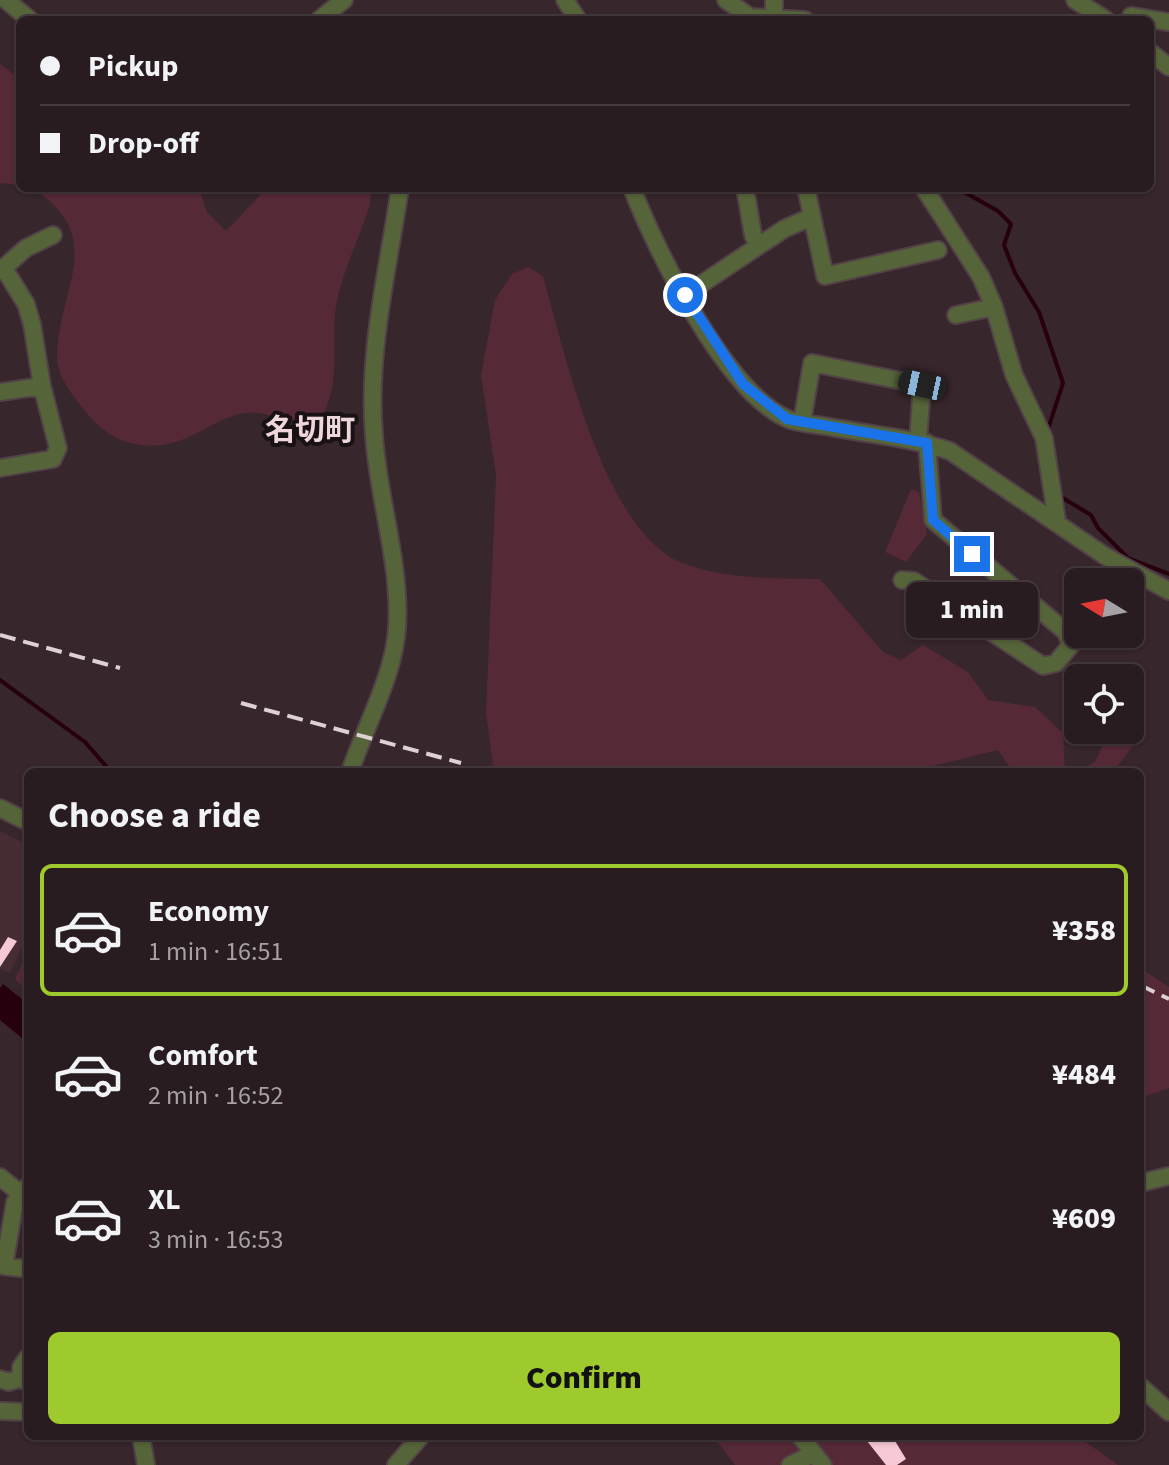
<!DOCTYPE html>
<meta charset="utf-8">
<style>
:root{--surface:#291c20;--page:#312529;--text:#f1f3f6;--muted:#a5a1a5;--line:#453a3e;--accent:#9fca2d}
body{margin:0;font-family:"Source Sans 3","Noto Sans JP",sans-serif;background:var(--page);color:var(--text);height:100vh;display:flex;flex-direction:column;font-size:30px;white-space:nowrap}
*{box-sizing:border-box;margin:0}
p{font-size:26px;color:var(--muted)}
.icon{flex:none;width:44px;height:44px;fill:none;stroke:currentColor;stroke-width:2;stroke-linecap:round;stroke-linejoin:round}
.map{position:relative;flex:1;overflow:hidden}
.details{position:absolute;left:24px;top:768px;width:1120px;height:672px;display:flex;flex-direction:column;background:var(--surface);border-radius:12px;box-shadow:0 2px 6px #0004,0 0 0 2px var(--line)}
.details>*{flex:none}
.banner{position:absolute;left:16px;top:16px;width:1138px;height:176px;border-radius:12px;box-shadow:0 2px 6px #0004,0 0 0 2px var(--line);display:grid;align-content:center;height:176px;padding:0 24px;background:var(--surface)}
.needle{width:52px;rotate:280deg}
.buttons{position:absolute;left:1064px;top:568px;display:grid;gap:16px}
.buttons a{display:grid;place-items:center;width:80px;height:80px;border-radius:12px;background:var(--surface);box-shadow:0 2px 6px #0004,0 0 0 2px var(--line);font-size:40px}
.end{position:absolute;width:36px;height:36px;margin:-18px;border:10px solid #1a73e8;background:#fff;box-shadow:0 0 0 4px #fff}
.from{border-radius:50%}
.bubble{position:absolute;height:56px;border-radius:12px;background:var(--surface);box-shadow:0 2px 6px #0004,0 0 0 2px var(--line);font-size:26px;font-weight:800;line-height:56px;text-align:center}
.car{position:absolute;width:24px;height:48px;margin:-24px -12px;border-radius:10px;box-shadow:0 0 6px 2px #0007;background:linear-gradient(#222 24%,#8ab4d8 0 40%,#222 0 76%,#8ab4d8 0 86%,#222 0)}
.banner b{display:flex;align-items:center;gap:28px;height:76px;font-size:30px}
.banner b+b{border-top:2px solid var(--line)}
.banner i{width:20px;height:20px;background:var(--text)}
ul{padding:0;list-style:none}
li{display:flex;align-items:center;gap:24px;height:132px;margin:0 16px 12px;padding:0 8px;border:4px solid transparent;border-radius:12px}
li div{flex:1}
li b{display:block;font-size:30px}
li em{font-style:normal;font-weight:800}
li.active{border-color:var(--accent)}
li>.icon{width:72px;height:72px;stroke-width:1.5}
h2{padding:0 24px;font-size:36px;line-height:96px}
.button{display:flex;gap:16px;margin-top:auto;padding:16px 24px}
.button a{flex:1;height:92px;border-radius:12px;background:var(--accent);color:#111;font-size:32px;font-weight:800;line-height:92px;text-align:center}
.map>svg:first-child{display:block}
.built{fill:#452d33}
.green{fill:#562937}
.water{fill:#26000d}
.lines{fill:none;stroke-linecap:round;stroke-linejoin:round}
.stream{stroke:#26000d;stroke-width:4}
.building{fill:#f7c9d4}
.minor-casing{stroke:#524247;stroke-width:20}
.minor{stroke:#556439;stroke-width:16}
.rail{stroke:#ddd1d3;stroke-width:4;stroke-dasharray:16 8;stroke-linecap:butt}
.route{stroke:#1a73e8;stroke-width:10}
.labels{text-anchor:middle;stroke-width:8;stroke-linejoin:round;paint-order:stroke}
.quarter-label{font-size:30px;font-weight:bold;fill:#eed6db;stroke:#191214}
</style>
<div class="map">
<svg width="1169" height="1465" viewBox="0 0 1169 1465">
<rect width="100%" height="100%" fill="#37262b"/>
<path class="built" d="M0,831L28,845V935L10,973L0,969Z"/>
<path class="green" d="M0,64L20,79V185L0,183Z
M32,188H199L207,212L226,231L267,188H371L370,205C359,239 342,272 336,306C330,348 344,394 314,426C286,428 272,409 244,413C209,419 186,451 140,445C116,441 100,430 85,411C71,393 56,376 57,352C61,283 107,237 32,188Z
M528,267L543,276C564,351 604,530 680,562C726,580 772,578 820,579L883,652L901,660L923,645L968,672L988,700L1035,707L1063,733L1065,772H1013L998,750L908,772H494L486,713L496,475L481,375L495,300L512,274Z
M911,489L919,492L927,534L906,562L885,552Z
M1130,698L1142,734L1113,772H1076L1095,762L1110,730H1130Z
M28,951V993L15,979Z
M1140,968L1169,987V1088L1140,1098Z
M713,1436H1077L1118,1465H735Z"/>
<path class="water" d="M3,984L28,1004V1030L22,1038L0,1020V988Z"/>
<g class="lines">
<path class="stream" d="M957,188L998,211L1011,224L1004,245L1015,273L1039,312L1063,383L1047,432
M1058,495L1091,515L1098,528L1128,558L1169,574
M0,680L85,742L111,772"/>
</g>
<path class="building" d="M8,937L17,941L0,967V950Z
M874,1436H892L906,1459L897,1465H886L867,1441Z"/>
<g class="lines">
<g class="minor-casing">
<path id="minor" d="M6,0L30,20
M565,0L578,20
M726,0L750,17L805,20
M774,0V17
M1075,0L1106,20
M1131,16L1169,22
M319,20L344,0
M1150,52L1169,67
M632,188C655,249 727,394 788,419C798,423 812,424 824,426C866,434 909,437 950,451L1105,556L1169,591
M745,188L753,235L758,245
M806,188L825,276L938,250
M924,188L981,277L994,307L1014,375L1044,438L1057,521
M0,271L26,248L53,235
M685,295L784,229L811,217
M956,315L994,307
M0,392L42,386
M802,422L812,363L922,385L918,442
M0,468L53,459L58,448L42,386L32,324L26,304L5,270
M902,580L914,581L1043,666L1056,663L1071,645L1066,632L933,520L927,443
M350,772C365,726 394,676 397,628C401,563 378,499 374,435C367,353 388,269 400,188
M0,808L28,822
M0,1177L21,1194
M1140,1183L1169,1176
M28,1186L15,1202L4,1266L28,1269
M28,1357L21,1367V1378L28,1383
M0,1379L9,1382L21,1378
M1140,1386L1169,1412
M0,1411L28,1412
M141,1436L146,1465
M800,1436L823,1465
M396,1465L421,1436
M790,1465L813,1454"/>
</g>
<use href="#minor" class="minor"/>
<path class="rail" d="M0,635L120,668
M241,703L461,763
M1140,985L1169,999"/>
</g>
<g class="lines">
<path class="route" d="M685,295L743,384L787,419L927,443L933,520L972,554"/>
</g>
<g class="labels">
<g class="quarter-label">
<text x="310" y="440">名切町</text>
</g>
</g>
</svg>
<div class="buttons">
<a><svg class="needle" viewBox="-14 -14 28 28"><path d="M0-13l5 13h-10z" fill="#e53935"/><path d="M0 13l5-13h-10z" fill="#a5a1a5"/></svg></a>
<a><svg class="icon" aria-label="locate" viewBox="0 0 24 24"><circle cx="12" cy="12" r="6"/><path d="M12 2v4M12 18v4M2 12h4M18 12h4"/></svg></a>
</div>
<i class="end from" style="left:685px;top:295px"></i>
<i class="end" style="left:972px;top:554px"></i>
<div class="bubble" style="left:906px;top:582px;width:132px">1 min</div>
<i class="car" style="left:922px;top:385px;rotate:282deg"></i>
<div class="banner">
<b><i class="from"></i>Pickup</b>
<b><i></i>Drop-off</b>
</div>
<section class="details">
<h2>Choose a ride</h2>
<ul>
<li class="active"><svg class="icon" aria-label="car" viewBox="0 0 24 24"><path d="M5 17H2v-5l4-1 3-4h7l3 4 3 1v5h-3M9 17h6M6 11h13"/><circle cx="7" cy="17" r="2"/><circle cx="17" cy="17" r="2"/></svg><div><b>Economy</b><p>1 min · 16:51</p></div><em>¥358</em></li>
<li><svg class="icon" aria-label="car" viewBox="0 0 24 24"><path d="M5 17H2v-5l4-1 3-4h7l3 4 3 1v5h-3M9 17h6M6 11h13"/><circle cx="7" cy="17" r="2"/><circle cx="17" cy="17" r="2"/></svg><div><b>Comfort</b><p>2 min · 16:52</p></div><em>¥484</em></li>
<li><svg class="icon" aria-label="car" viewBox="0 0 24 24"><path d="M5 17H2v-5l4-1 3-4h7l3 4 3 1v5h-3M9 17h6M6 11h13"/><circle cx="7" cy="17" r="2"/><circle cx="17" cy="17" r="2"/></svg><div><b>XL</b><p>3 min · 16:53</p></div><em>¥609</em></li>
</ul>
<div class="button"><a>Confirm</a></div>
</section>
</div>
